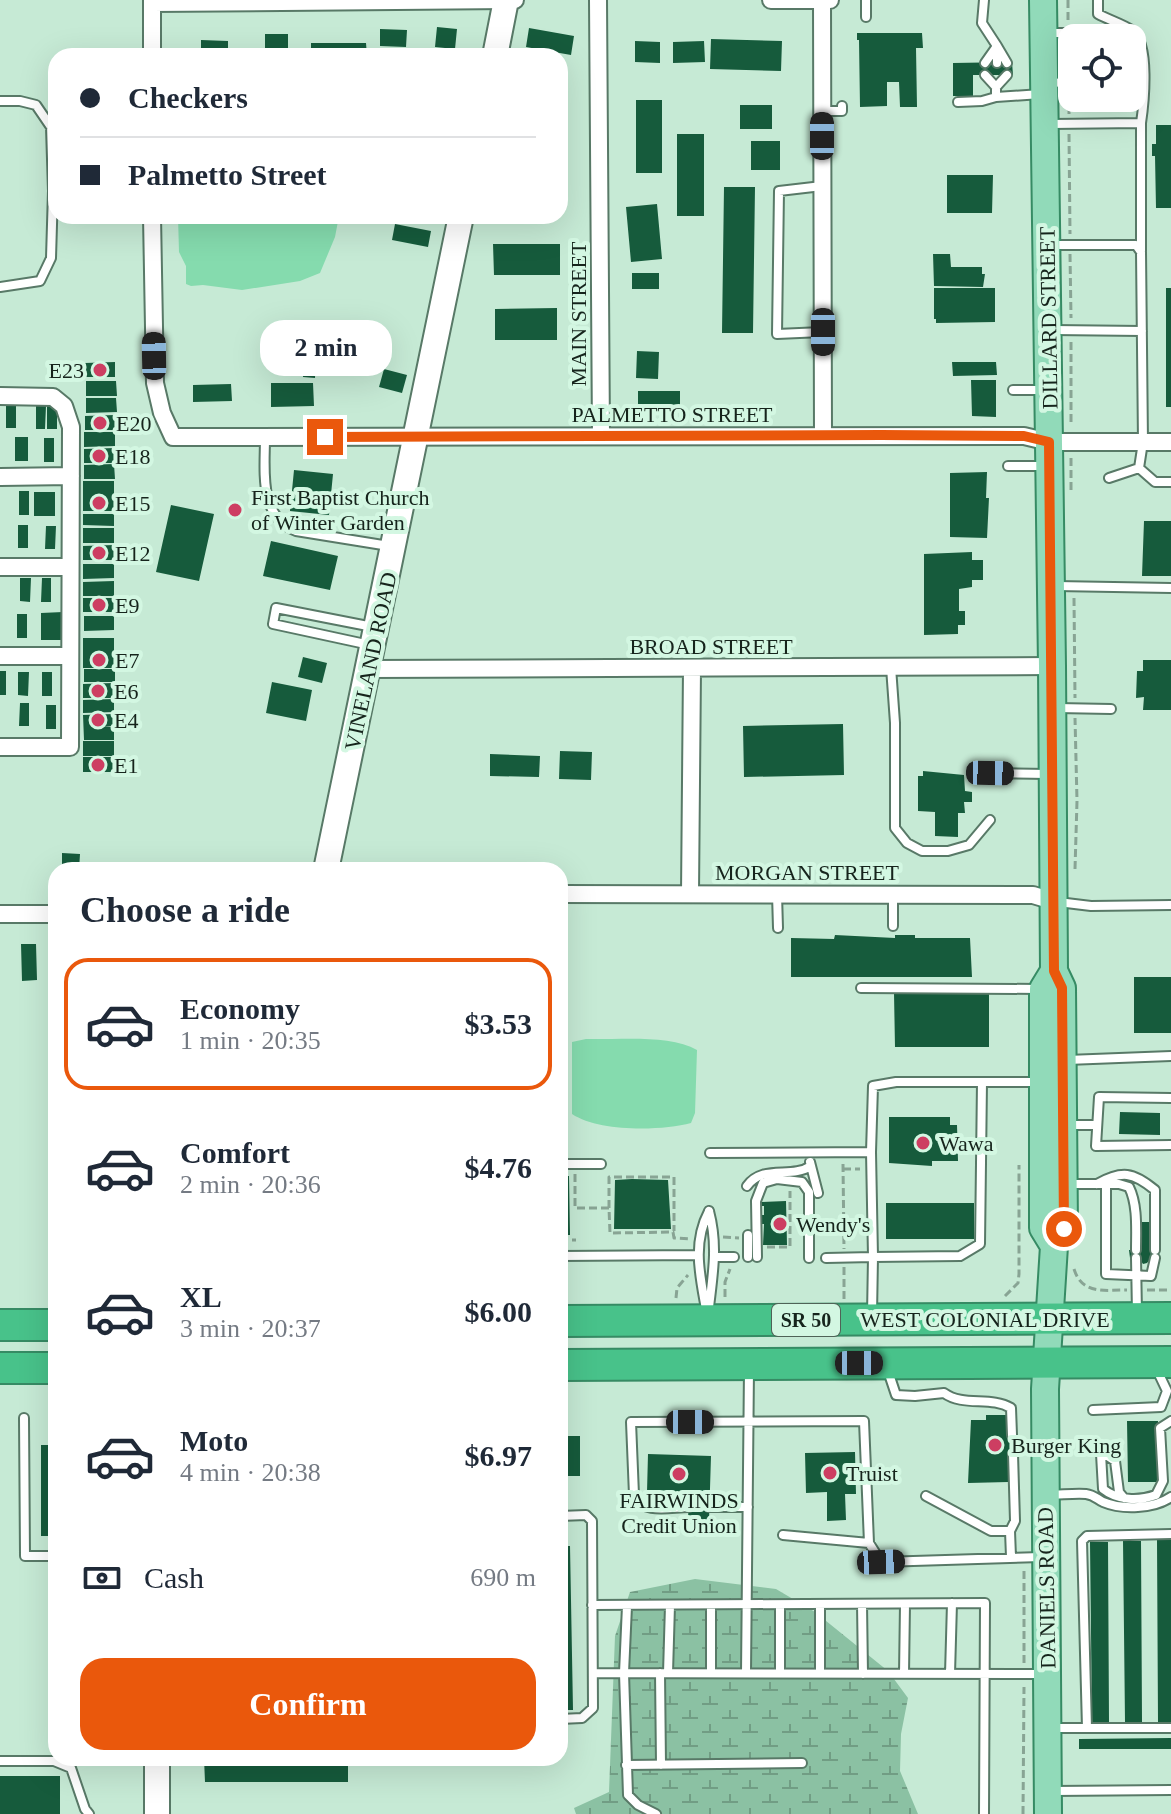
<!DOCTYPE html>
<meta charset="utf-8">
<style>
:root{--surface:#fff;--page:#f2f2f3;--text:#1f2937;--muted:#747a83;--line:#e0e1e3;--accent:#ea580c}
body{margin:0;font-family:"Times New Roman",serif;background:var(--page);color:var(--text);height:100vh;display:flex;flex-direction:column;font-size:30px;white-space:nowrap}
*{box-sizing:border-box;margin:0}
p{font-size:26px;color:var(--muted)}
.icon{flex:none;width:44px;height:44px;fill:none;stroke:currentColor;stroke-width:2;stroke-linecap:round;stroke-linejoin:round}
.map{position:relative;flex:1;overflow:hidden}
.drawer{position:absolute;left:48px;top:862px;width:520px;height:904px;display:flex;flex-direction:column;background:var(--surface);border-radius:24px;box-shadow:0 8px 32px #0002}
.drawer>*{flex:none}
.banner{position:absolute;left:48px;top:48px;width:520px;height:176px;border-radius:24px;box-shadow:0 8px 32px #0002;display:grid;align-content:center;height:176px;padding:0 32px;background:var(--surface)}
.buttons{position:absolute;left:1058px;top:24px;display:grid;gap:16px}
.buttons a{display:grid;place-items:center;width:88px;height:88px;border-radius:16px;background:var(--surface);box-shadow:0 8px 32px #0002;font-size:40px}
.end{position:absolute;width:36px;height:36px;margin:-18px;border:10px solid #ea580c;background:#fff;box-shadow:0 0 0 4px #fff}
.from{border-radius:50%}
.bubble{position:absolute;height:56px;border-radius:24px;background:var(--surface);box-shadow:0 8px 32px #0002;font-size:26px;font-weight:600;line-height:56px;text-align:center}
.car{position:absolute;width:24px;height:48px;margin:-24px -12px;border-radius:10px;box-shadow:0 0 6px 2px #0007;background:linear-gradient(#222 24%,#8ab4d8 0 40%,#222 0 76%,#8ab4d8 0 86%,#222 0)}
.banner b{display:flex;align-items:center;gap:28px;height:76px;font-size:30px}
.banner b+b{border-top:2px solid var(--line)}
.banner i{width:20px;height:20px;background:var(--text)}
ul{padding:0;list-style:none}
li{display:flex;align-items:center;gap:24px;height:132px;margin:0 16px 12px;padding:0 16px;border:4px solid transparent;border-radius:24px}
li div{flex:1}
li b{display:block;font-size:30px}
li em{font-style:normal;font-weight:600}
li.active{border-color:var(--accent)}
li>.icon{width:72px;height:72px;stroke-width:1.5}
h2{padding:0 32px;font-size:36px;line-height:96px}
.pay{display:flex;align-items:center;gap:20px;height:88px;padding:0 32px;font-size:30px}
.pay p{margin-inline-start:auto}
.primary-button{display:flex;gap:16px;margin-top:auto;padding:16px 32px}
.primary-button a{flex:1;height:92px;border-radius:24px;background:var(--accent);color:#fff;font-size:32px;font-weight:600;line-height:92px;text-align:center}
.map>svg:first-child{display:block}
.wetland{fill:url(#wetland-marsh)}
.water{fill:#85dbae}
.building{fill:#165b3c}
.lines{fill:none;stroke-linecap:round;stroke-linejoin:round}
.lane-casing{stroke:#587967;stroke-width:12}
.street-casing{stroke:#587967;stroke-width:20}
.secondary-casing{stroke:#587967;stroke-width:28}
.primary-casing{stroke:#368b64;stroke-width:30}
.highway-casing{stroke:#368b64;stroke-width:34}
.path{stroke:#88a494;stroke-width:3;stroke-dasharray:8 4;stroke-linecap:butt}
.lane{stroke:#fff;stroke-width:8}
.street{stroke:#fff;stroke-width:16}
.secondary{stroke:#fff;stroke-width:24}
.primary{stroke:#91dab9;stroke-width:26}
.highway{stroke:#48c28a;stroke-width:30}
.route{stroke:#ea580c;stroke-width:10}
.poi-dot{fill:#cd3e62;stroke:#d3f7e2;stroke-width:3}
.labels{text-anchor:middle;stroke-width:8;stroke-linejoin:round;paint-order:stroke}
.shield{fill:#d3f7e2;stroke:#4f6357;stroke-width:2}
.shield-label{font-size:20px;font-weight:bold;fill:#16241c}
.street-label{font-size:22px;fill:#16241c;stroke:#d3f7e2}
.poi-label{font-size:22px;fill:#16241c;stroke:#d3f7e2;text-anchor:start}
</style>
<div class="map">
<svg width="1171" height="1814" viewBox="0 0 1171 1814">
<defs>
<pattern id="wetland-marsh" width="20" height="14" patternUnits="userSpaceOnUse" patternTransform="scale(2)"><rect width="20" height="14" fill="#8bc1a3"/><path d="M1 5h8M5 5V1M11 12h8M15 12V8" fill="none" stroke="#719d84"/></pattern>
</defs>
<rect width="100%" height="100%" fill="#c6ead5"/>
<path class="wetland" d="M695,1579L776,1589L815,1612L888,1671L908,1698L901,1734L900,1771L918,1814H576L574,1808L609,1792L615,1636L630,1592Z"/>
<path class="water" d="M178,216H339L335,237L320,273L300,281L242,290L203,285L191,286L186,284V266L179,252Z
M586,1039C618,1040 670,1034 697,1050L695,1113L691,1123C661,1131 599,1132 572,1114V1042Z"/>
<path class="building" d="M437,27L457,29L455,49L435,47Z
M529,28L574,36L571,55L526,47Z
M380,29L407,30L406,47L380,46Z
M857,33H922L923,48H916L917,107H900L899,82H887V106L860,107L859,40H857Z
M265,34H288V56H265Z
M711,39L782,41L781,71L710,69Z
M201,40L228,41V56H201Z
M635,41L660,42V63L635,62Z
M704,41L705,62L673,63V42Z
M311,43H366L367,56H311Z
M1012,62L1013,75H973V96H953V63Z
M636,100H662V173H636Z
M740,105H772V129H740Z
M1156,125H1171V208H1156L1155,156H1152V144H1156Z
M677,134H704V216H677Z
M751,141H780V170H751Z
M947,175H993L992,213H947Z
M724,187H755L753,333H722Z
M657,204L662,259L631,262L626,207Z
M395,224L431,231L428,247L392,240Z
M493,244H560V275H494Z
M933,254H950L951,267H982V274H985L983,287L934,286Z
M632,273H659V289H632Z
M934,288H995V322L936,323V319H934Z
M1166,288H1171V407H1166Z
M557,308V340H495V309Z
M304,351H316L315,378L303,377Z
M637,351L659,352L658,379L636,378Z
M115,362V377H85V363Z
M952,362H996L997,375L953,376Z
M384,369L407,375L402,393L379,387Z
M971,380H996V417L972,416Z
M86,381H116L117,396H86Z
M271,383H313L314,406L271,407Z
M231,384L232,401L193,402V385Z
M638,391H680V411H638Z
M86,398H116L117,412L86,413Z
M6,405H16V428H6Z
M36,406H46L45,429H36Z
M47,406H57V429H47Z
M115,415L116,430H85V416Z
M84,432H115V446L84,447Z
M15,437H28V461H15Z
M44,438H54V462H44Z
M115,448V463H84V449Z
M114,464L115,479H84V465Z
M294,470L333,474L329,515L290,511Z
M987,472L986,498H989L987,538L950,537V473Z
M83,481H114V511H83Z
M19,491H29V515H19Z
M34,492H55V516H34Z
M171,505L214,514L199,581L156,572Z
M83,514H114V526L83,525Z
M1144,521H1171V576H1142Z
M18,525H28V548H18Z
M46,526H56L55,549H45Z
M83,528H114V543H83Z
M271,541L338,556L330,590L263,576Z
M114,545V560H83V546Z
M972,552V560H983V580H972V587L959,589V611H965V625H958V634L924,635V554Z
M83,564H114V578L83,579Z
M20,578H31L30,602L20,601Z
M42,578H51V602H41Z
M114,581V596H83V582Z
M83,598H114V612H83Z
M63,612V640H41V613Z
M17,614H27V638H17Z
M84,616H114V630L84,631Z
M83,638H114V668H83Z
M303,657L327,663L322,683L298,677Z
M1143,660H1171V710H1143L1144,697L1136,698L1137,671H1143Z
M84,669H115V682H84Z
M0,671H6V695H0Z
M18,672H29L28,696L18,695Z
M42,672H52V696H42Z
M272,682L312,690L306,721L266,713Z
M113,683L114,698H83V684Z
M114,699V712L83,713V700Z
M20,703H29V726H19Z
M46,705H56V729H46Z
M114,714V726H103L114,727V740H84L83,715Z
M843,724L844,775L744,777L743,726Z
M83,741H114V756H83Z
M560,751L592,752L591,780L559,779Z
M490,754L540,756L539,777L490,776Z
M83,757H114V772H83Z
M923,771L964,775L965,791L972,792V802H964L965,813H958V837L935,836V812L918,811V776H923Z
M62,853L80,854L79,870H62Z
M835,935L895,938V935H915V938H970L972,977H791V938L834,939Z
M21,944H36L37,980L22,981Z
M53,944H56V974H53Z
M1134,977H1171V1033H1134Z
M894,993H989V1047H895Z
M1120,1112L1160,1113V1135L1119,1134Z
M889,1117H950V1125H957L958,1161H932V1166L889,1163Z
M560,1176H569L570,1235H560Z
M632,1179L668,1180L671,1229H614L615,1180Z
M786,1201L787,1245H763L764,1224H761V1215H764V1206H761V1202Z
M886,1203H974V1239H886Z
M1140,1222H1150V1250H1159V1258H1151L1147,1263L1143,1264L1139,1258H1130L1129,1250H1140Z
M986,1415H1008L1009,1432H1007V1437H1019V1452H1008V1482L968,1483L971,1420H986Z
M1127,1421H1158L1159,1482H1128Z
M560,1436H580V1476H560Z
M41,1445H56V1536H41Z
M855,1452L856,1494H845L846,1520L827,1521V1492L806,1493L805,1453Z
M648,1454L711,1456L709,1521L688,1520L689,1494L647,1492Z
M1157,1540H1171V1722H1158Z
M1123,1541H1141L1142,1722H1125Z
M1090,1542H1108L1109,1723H1092Z
M560,1546H570L573,1710H560Z
M1171,1738V1749H1079V1739Z
M204,1758H348V1782H205Z
M0,1776H60V1814H0Z"/>
<g class="lines">
<g class="lane-casing">
<path id="lane" d="M866,0V17
M984,0L982,23L997,46L985,63
M1098,0V14C1109,20 1123,24 1133,31C1150,44 1144,103 1141,123
M1046,33H1076V38
M997,46L1007,63
M997,63V47
M985,75L996,87V97L1041,94
M1049,83L1072,82
M996,87L1007,75
M0,101H20L36,105L51,127L53,191L51,258L40,281L0,287
M958,102L982,101L996,97
M823,111H842V106
M1050,124L1141,123V251
M822,186L779,191L777,334L822,332
M1051,245H1136L1141,252L1143,442L1139,468L1109,478
M1053,330L1142,331
M1013,390H1044
M265,437C265,471 258,516 296,531L389,546
M1008,466H1045
M1139,468L1155,482H1171
M1056,586L1171,588
M370,645L273,624L276,608L373,627
M891,667L895,723V828L907,843L922,851H948L969,845L990,820
M1057,708L1111,709
M990,773L1048,774
M777,894L778,928
M893,895V926
M1058,902L1091,906L1171,905
M861,988L1040,989
M1067,1060L1171,1056
M1171,1098L1099,1097L1096,1146L1171,1145
M1065,1125H1096
M871,1152L873,1257L960,1256L980,1244L982,1082
M710,1153L871,1152L873,1086L896,1082H1040
M810,1162L818,1193
M560,1164H601
M1069,1184H1119L1129,1187C1138,1205 1136,1230 1136,1250
M1097,1184C1122,1170 1133,1172 1155,1190V1250
M1106,1184V1274L1151,1276L1155,1258
M747,1186C763,1164 791,1179 811,1166
M709,1211C718,1245 713,1273 709,1307
M748,1235V1257
M560,1256L697,1255
M716,1257H734
M757,1257L756,1201L763,1183L777,1179L802,1182L809,1192V1258
M826,1258L873,1257L872,1315
M1136,1258L1137,1313
M707,1315C701,1279 691,1245 709,1211
M887,1368L896,1395L915,1396L944,1393C963,1407 991,1396 1011,1408L1012,1435
M1093,1410L1161,1407L1167,1391L1157,1370
M24,1418L25,1556H56
M1048,1495C1061,1495 1074,1493 1086,1494C1094,1495 1097,1499 1103,1502C1122,1510 1154,1509 1171,1497
M926,1496L991,1531H1010L1015,1521L1013,1454
M1124,1498L1119,1492L1115,1461L1095,1448L1101,1454L1103,1489C1118,1501 1139,1501 1156,1495L1163,1481L1160,1428L1171,1421
M689,1507C670,1507 643,1515 634,1495L631,1422L864,1421L869,1543L881,1562L1041,1557
M709,1507H748
M560,1516L586,1515L592,1521L593,1708L582,1718L560,1719
M1010,1531L1011,1557
M783,1535L869,1543
M862,1604L863,1674
M592,1605L985,1603L984,1814
M780,1605V1673
M627,1606L624,1673L628,1795L638,1805L656,1814
M593,1673L1042,1674
M660,1673L661,1765
M668,1673L670,1605
M711,1673V1605
M746,1673L749,1369
M820,1673V1604
M904,1674L905,1604
M950,1674L952,1603
M1052,1728H1171
M1087,1728L1082,1541L1087,1536L1171,1534
M0,1761H54L71,1768L85,1809L89,1814
M626,1765L802,1763
M1053,1791L1171,1790"/>
</g>
<g class="street-casing">
<path id="street" d="M152,0V56
M598,0L601,436
M771,0H830
M822,0L823,435
M152,3L515,0
M152,216L155,383L162,413L173,437L1024,436L1049,442H1171
M0,396L53,397L64,406L71,427L70,747H0
M0,477L71,476
M0,567H70
M0,656H70
M369,669L1052,666
M560,894L1033,895L1053,901
M690,894L692,669
M0,914H56"/>
</g>
<g class="secondary-casing">
<path id="secondary" d="M495,56L506,0
M326,870L461,216
M157,1814V1758"/>
</g>
<g class="primary-casing">
<path id="primary" d="M1043,0L1052,666L1054,971L1062,988L1064,1229L1054,1246L1045,1389L1048,1814
M1054,971L1043,989V1228L1054,1246"/>
</g>
<g class="highway-casing">
<path id="highway" d="M560,1321L1171,1318
M0,1325H56
M560,1365L1171,1362
M0,1368H56"/>
</g>
<path class="path" d="M1068,0V22
M1068,46V70
M1069,94V114
M1069,134L1070,234
M1070,254L1071,318
M1071,342V426
M1071,458V494
M1074,598L1075,698
M1075,869L1077,801L1075,718
M843,1164L844,1249
M843,1169H860
M575,1174V1208H609L610,1233L673,1232L674,1238L691,1239
M609,1208V1177H674V1231
M723,1237L739,1238
M560,1240H576
M767,1247H790V1191
M844,1267V1299
M562,1268L563,1300
M1074,1269C1082,1295 1105,1290 1127,1290
M1147,1290H1171
M1005,1296L1018,1283L1019,1274V1165
M725,1297V1282L730,1269
M676,1298L677,1288L688,1275
M1024,1663V1567
M1023,1814L1024,1687"/>
<use href="#lane" class="lane"/>
<use href="#street" class="street"/>
<use href="#secondary" class="secondary"/>
<use href="#primary" class="primary"/>
<use href="#highway" class="highway"/>
</g>
<g class="lines">
<path class="route" d="M325,437L881,435L1024,436L1049,442L1054,971L1062,988L1064,1229"/>
</g>
<g class="poi-dot">
<circle cx="100" cy="370" r="8"/>
<circle cx="100" cy="423" r="8"/>
<circle cx="99" cy="456" r="8"/>
<circle cx="99" cy="503" r="8"/>
<circle cx="235" cy="510" r="8"/>
<circle cx="99" cy="553" r="8"/>
<circle cx="99" cy="605" r="8"/>
<circle cx="99" cy="660" r="8"/>
<circle cx="98" cy="691" r="8"/>
<circle cx="98" cy="720" r="8"/>
<circle cx="98" cy="765" r="8"/>
<circle cx="923" cy="1143" r="8"/>
<circle cx="780" cy="1224" r="8"/>
<circle cx="995" cy="1445" r="8"/>
<circle cx="830" cy="1473" r="8"/>
<circle cx="679" cy="1474" r="8"/>
</g>
<g class="labels">
<rect class="shield" x="772" y="1304" width="68" height="32" rx="6"/>
<g class="shield-label">
<text x="806" y="1327">SR 50</text>
</g>
<g class="street-label">
<text transform="translate(578 314) rotate(-90)" y="8">MAIN STREET</text>
<text transform="translate(1048 318) rotate(-91)" y="8">DILLARD STREET</text>
<text x="672" y="422">PALMETTO STREET</text>
<text x="711" y="654">BROAD STREET</text>
<text transform="translate(370 661) rotate(-78)" y="8">VINELAND ROAD</text>
<text x="807" y="880">MORGAN STREET</text>
<text x="985" y="1327">WEST COLONIAL DRIVE</text>
<text transform="translate(1046 1588) rotate(-91)" y="8">DANIELS ROAD</text>
</g>
<g class="poi-label">
<text x="84" y="378" text-anchor="end">E23</text>
<text x="116" y="431">E20</text>
<text x="115" y="464">E18</text>
<text x="251" y="505">First Baptist Church<tspan x="251" dy="25">of Winter Garden</tspan></text>
<text x="115" y="511">E15</text>
<text x="115" y="561">E12</text>
<text x="115" y="613">E9</text>
<text x="115" y="668">E7</text>
<text x="114" y="699">E6</text>
<text x="114" y="728">E4</text>
<text x="114" y="773">E1</text>
<text x="939" y="1151">Wawa</text>
<text x="796" y="1232">Wendy's</text>
<text x="1011" y="1453">Burger King</text>
<text x="846" y="1481">Truist</text>
<text x="679" y="1508" text-anchor="middle">FAIRWINDS<tspan x="679" dy="25">Credit Union</tspan></text>
</g>
</g>
</svg>
<div class="buttons">
<a><svg class="icon" aria-label="locate" viewBox="0 0 24 24"><circle cx="12" cy="12" r="6"/><path d="M12 2v4M12 18v4M2 12h4M18 12h4"/></svg></a>
</div>
<i class="end from" style="left:1064px;top:1229px"></i>
<i class="end" style="left:325px;top:437px"></i>
<div class="bubble" style="left:260px;top:320px;width:132px">2 min</div>
<i class="car" style="left:822px;top:136px;rotate:0deg"></i>
<i class="car" style="left:823px;top:332px;rotate:180deg"></i>
<i class="car" style="left:154px;top:356px;rotate:359deg"></i>
<i class="car" style="left:990px;top:773px;rotate:91deg"></i>
<i class="car" style="left:859px;top:1363px;rotate:90deg"></i>
<i class="car" style="left:690px;top:1422px;rotate:90deg"></i>
<i class="car" style="left:881px;top:1562px;rotate:88deg"></i>
<div class="banner">
<b><i class="from"></i>Checkers</b>
<b><i></i>Palmetto Street</b>
</div>
<section class="drawer">
<h2>Choose a ride</h2>
<ul>
<li class="active"><svg class="icon" aria-label="car" viewBox="0 0 24 24"><path d="M5 17H2v-5l4-1 3-4h7l3 4 3 1v5h-3M9 17h6M6 11h13"/><circle cx="7" cy="17" r="2"/><circle cx="17" cy="17" r="2"/></svg><div><b>Economy</b><p>1 min · 20:35</p></div><em>$3.53</em></li>
<li><svg class="icon" aria-label="car" viewBox="0 0 24 24"><path d="M5 17H2v-5l4-1 3-4h7l3 4 3 1v5h-3M9 17h6M6 11h13"/><circle cx="7" cy="17" r="2"/><circle cx="17" cy="17" r="2"/></svg><div><b>Comfort</b><p>2 min · 20:36</p></div><em>$4.76</em></li>
<li><svg class="icon" aria-label="car" viewBox="0 0 24 24"><path d="M5 17H2v-5l4-1 3-4h7l3 4 3 1v5h-3M9 17h6M6 11h13"/><circle cx="7" cy="17" r="2"/><circle cx="17" cy="17" r="2"/></svg><div><b>XL</b><p>3 min · 20:37</p></div><em>$6.00</em></li>
<li><svg class="icon" aria-label="car" viewBox="0 0 24 24"><path d="M5 17H2v-5l4-1 3-4h7l3 4 3 1v5h-3M9 17h6M6 11h13"/><circle cx="7" cy="17" r="2"/><circle cx="17" cy="17" r="2"/></svg><div><b>Moto</b><p>4 min · 20:38</p></div><em>$6.97</em></li>
</ul>
<div class="pay"><svg class="icon" aria-label="cash" viewBox="0 0 24 24"><path d="M3 7h18v10H3z"/><circle cx="12" cy="12" r="2"/></svg>Cash<p>690 m</p></div>
<div class="primary-button"><a>Confirm</a></div>
</section>
</div>
